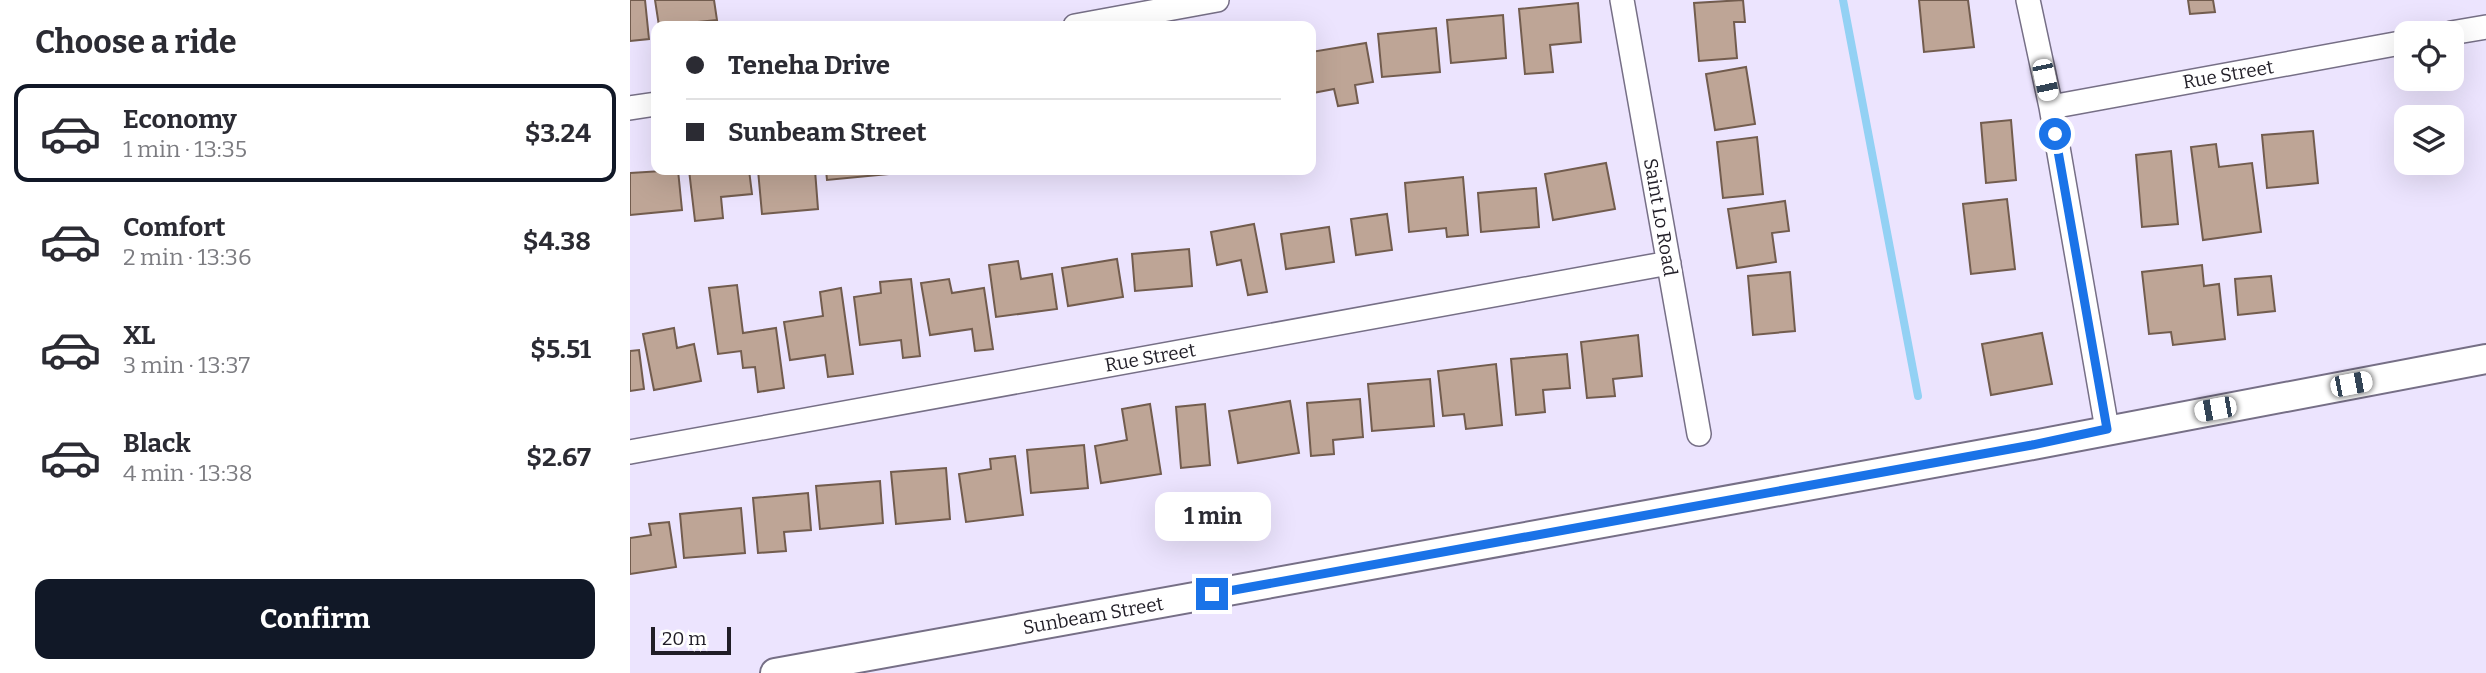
<!DOCTYPE html>
<meta charset="utf-8">
<style>
:root{--surface:#fff;--page:#f7f7f7;--text:#2b2b33;--muted:#7c7c81;--line:#e1e1e2;--accent:#111827}
body{margin:0;font-family:Bitter,serif;background:var(--page);color:var(--text);height:100vh;display:flex;flex-direction:column;font-size:26px;white-space:nowrap}
*{box-sizing:border-box;margin:0}
p{font-size:23px;color:var(--muted)}
.icon{flex:none;width:38px;height:38px;fill:none;stroke:currentColor;stroke-width:2;stroke-linecap:round;stroke-linejoin:round}
.map{position:relative;flex:1;overflow:hidden}
.sheet{display:flex;flex-direction:column;background:var(--surface);width:630px}
.sheet>*{flex:none}
.hud{position:absolute;left:21px;top:21px;width:665px;height:154px;border-radius:14px;box-shadow:0 7px 28px #0002;display:grid;align-content:center;height:154px;padding:0 35px;background:var(--surface)}
.buttons{position:absolute;left:1764px;top:21px;display:grid;gap:14px}
.buttons a{display:grid;place-items:center;width:70px;height:70px;border-radius:14px;background:var(--surface);box-shadow:0 7px 28px #0002;font-size:35px}
.scale{position:absolute;left:21px;bottom:18px;width:80px;box-sizing:border-box;padding-left:7px;border:4px solid #201d26;border-top:0;font-size:19px;line-height:24px;white-space:nowrap;color:#201d26;-webkit-text-stroke:5px #fff;paint-order:stroke}
.end{position:absolute;width:32px;height:32px;margin:-16px;border:9px solid #1a73e8;background:#fff;box-shadow:0 0 0 4px #fff}
.from{border-radius:50%}
.bubble{position:absolute;height:49px;border-radius:14px;background:var(--surface);box-shadow:0 7px 28px #0002;font-size:23px;font-weight:700;line-height:49px;text-align:center}
.car{position:absolute;width:21px;height:42px;margin:-21px -10px;border-radius:9px;box-shadow:0 0 5px 2px #0007;background:linear-gradient(#fff 24%,#345 0 40%,#fff 0 76%,#345 0 86%,#fff 0)}
.hud b{display:flex;align-items:center;gap:24px;height:66px;font-size:26px}
.hud b+b{border-top:2px solid var(--line)}
.hud i{width:18px;height:18px;background:var(--text)}
ul{padding:0;list-style:none}
li{display:flex;align-items:center;gap:21px;height:98px;margin:0 14px 10px;padding:0 21px;border:4px solid transparent;border-radius:14px}
li div{flex:1}
li b{display:block;font-size:26px}
li em{font-style:normal;font-weight:700}
li.current{border-color:var(--accent)}
li>.icon{width:63px;height:63px;stroke-width:1.5}
h2{padding:0 35px;font-size:32px;line-height:84px}
.action{display:flex;gap:14px;margin-top:auto;padding:14px 35px}
.action a{flex:1;height:80px;border-radius:14px;background:var(--accent);color:#fff;font-size:28px;font-weight:700;line-height:80px;text-align:center}
main{display:flex;flex:1;min-height:0}
.map>svg:first-child{display:block}
.lines{fill:none;stroke-linecap:round;stroke-linejoin:round}
.stream{stroke:#93d1f4;stroke-width:8}
.building{fill:#bea596;stroke:#725c4e;stroke-width:2}
.minor-casing{stroke:#766f86;stroke-width:26}
.tertiary-casing{stroke:#766f86;stroke-width:32}
.minor{stroke:#fff;stroke-width:23}
.tertiary{stroke:#fff;stroke-width:28}
.route{stroke:#1a73e8;stroke-width:9}
.labels{text-anchor:middle;stroke-width:7;stroke-linejoin:round;paint-order:stroke}
.street-label{font-size:19px;fill:#201d26;stroke:#fff}
</style>
<main>
<section class="sheet">
<h2>Choose a ride</h2>
<ul>
<li class="current"><svg class="icon" aria-label="car" viewBox="0 0 24 24"><path d="M5 17H2v-5l4-1 3-4h7l3 4 3 1v5h-3M9 17h6M6 11h13"/><circle cx="7" cy="17" r="2"/><circle cx="17" cy="17" r="2"/></svg><div><b>Economy</b><p>1 min · 13:35</p></div><em>$3.24</em></li>
<li><svg class="icon" aria-label="car" viewBox="0 0 24 24"><path d="M5 17H2v-5l4-1 3-4h7l3 4 3 1v5h-3M9 17h6M6 11h13"/><circle cx="7" cy="17" r="2"/><circle cx="17" cy="17" r="2"/></svg><div><b>Comfort</b><p>2 min · 13:36</p></div><em>$4.38</em></li>
<li><svg class="icon" aria-label="car" viewBox="0 0 24 24"><path d="M5 17H2v-5l4-1 3-4h7l3 4 3 1v5h-3M9 17h6M6 11h13"/><circle cx="7" cy="17" r="2"/><circle cx="17" cy="17" r="2"/></svg><div><b>XL</b><p>3 min · 13:37</p></div><em>$5.51</em></li>
<li><svg class="icon" aria-label="car" viewBox="0 0 24 24"><path d="M5 17H2v-5l4-1 3-4h7l3 4 3 1v5h-3M9 17h6M6 11h13"/><circle cx="7" cy="17" r="2"/><circle cx="17" cy="17" r="2"/></svg><div><b>Black</b><p>4 min · 13:38</p></div><em>$2.67</em></li>
</ul>
<div class="action"><a>Confirm</a></div>
</section>
<div class="map">
<svg width="1856" height="673" viewBox="0 0 1856 673">
<rect width="100%" height="100%" fill="#ece4fe"/>
<g class="lines">
<path class="stream" d="M1213,0L1288,396"/>
</g>
<path class="building" d="M0,0H15L19,39L0,41Z
M25,0H84L87,20L29,26Z
M1113,0L1115,22H1104L1107,58L1069,61L1064,3Z
M1289,0H1338L1344,47L1294,52Z
M1558,0H1583L1585,12L1560,14Z
M948,3L951,42L920,45L923,72L895,74L889,9Z
M873,15L876,58L821,63L817,20Z
M806,28L810,72L752,77L748,34Z
M736,43L743,82L725,85L728,103L708,106L704,89L683,93L681,52Z
M1116,67L1125,124L1085,130L1076,74Z
M1381,120L1386,180L1356,183L1351,123Z
M1683,131L1688,183L1637,188L1632,135Z
M1127,137L1133,194L1093,198L1087,142Z
M1586,144L1589,167L1622,163L1631,232L1573,240L1561,147Z
M1541,151L1548,224L1512,227L1506,155Z
M976,163L985,209L923,220L915,174Z
M48,170L52,210L0,215V173Z
M59,170H119L122,194L91,197L93,218L65,221Z
M128,170H185L188,209L132,214Z
M196,170H258V174L197,180Z
M833,177L838,235L817,237L816,228L779,232L775,183Z
M906,188L909,227L851,232L848,193Z
M1377,199L1385,269L1341,274L1333,204Z
M1155,201L1159,231L1142,233L1146,262L1107,268L1098,209Z
M757,214L762,250L726,255L721,219Z
M624,224L637,292L618,295L611,260L587,265L581,232Z
M699,227L704,262L656,269L651,234Z
M559,249L562,286L505,291L502,254Z
M487,259L493,297L438,306L432,268Z
M388,261L391,279L422,274L427,309L366,317L359,265Z
M1572,265L1574,286L1589,284L1595,339L1543,345L1541,332L1519,334L1512,272Z
M1160,272L1165,331L1123,335L1118,276Z
M1641,276L1645,311L1608,315L1605,279Z
M281,279L290,356L273,358L271,340L230,345L224,297L251,293L250,282Z
M319,279L322,293L354,288L363,349L345,351L342,329L300,335L291,283Z
M107,285L113,333L146,328L154,388L128,392L125,367L113,368L111,351L88,354L79,288Z
M211,288L223,374L198,377L195,355L160,360L154,322L193,316L190,292Z
M44,328L47,348L64,344L71,381L24,390L13,334Z
M1412,333L1422,384L1361,395L1352,344Z
M1008,335L1012,376L983,379L985,396L957,398L951,342Z
M9,350L14,389L0,391V351Z
M937,354L940,388L913,390L915,412L886,415L881,359Z
M866,364L872,425L836,429L834,414L813,416L808,371Z
M800,379L804,426L742,431L738,384Z
M730,399L733,437L703,440L704,454L681,456L677,403Z
M660,401L669,453L608,463L599,411Z
M520,404L531,474L471,483L465,446L497,440L492,409Z
M575,404L580,465L551,468L546,407Z
M454,445L458,488L401,493L397,450Z
M385,456L393,515L336,522L329,474L361,469L360,459Z
M316,468L320,519L266,524L261,472Z
M250,481L253,523L190,529L186,486Z
M178,493L181,530L154,532L156,551L128,553L123,498Z
M111,508L115,553L54,558L50,514Z
M39,522L46,567L0,574V538L21,535L19,524Z"/>
<g class="lines">
<g class="minor-casing">
<path id="minor" d="M992,0L1069,434
M1398,0L1421,107L1477,429
M445,26L587,0
M1821,33L1856,27
M1421,107L1776,42
M0,108L26,104
M0,452L1039,263"/>
</g>
<g class="tertiary-casing">
<path id="tertiary" d="M145,673L1403,445L1856,359"/>
</g>
<use href="#minor" class="minor"/>
<use href="#tertiary" class="tertiary"/>
</g>
<g class="lines">
<path class="route" d="M582,594L1402,445L1477,429L1425,134"/>
</g>
<g class="labels">
<g class="street-label">
<text transform="translate(1598 74) rotate(-10)" y="7">Rue Street</text>
<text transform="translate(1031 217) rotate(80)" y="7">Saint Lo Road</text>
<text transform="translate(520 357) rotate(-10)" y="7">Rue Street</text>
<text transform="translate(463 615) rotate(-10)" y="7">Sunbeam Street</text>
</g>
</g>
</svg>
<div class="buttons">
<a><svg class="icon" aria-label="locate" viewBox="0 0 24 24"><circle cx="12" cy="12" r="6"/><path d="M12 2v4M12 18v4M2 12h4M18 12h4"/></svg></a>
<a><svg class="icon" aria-label="layers" viewBox="0 0 24 24"><path d="M12 4l9 5-9 5-9-5zM3 14l9 5 9-5"/></svg></a>
</div>
<div class="scale">20 m</div>
<i class="end from" style="left:1425px;top:134px"></i>
<i class="end" style="left:582px;top:594px"></i>
<div class="bubble" style="left:525px;top:492px;width:116px">1 min</div>
<i class="car" style="left:1415px;top:80px;rotate:168deg"></i>
<i class="car" style="left:1721px;top:384px;rotate:79deg"></i>
<i class="car" style="left:1585px;top:409px;rotate:260deg"></i>
<div class="hud">
<b><i class="from"></i>Teneha Drive</b>
<b><i></i>Sunbeam Street</b>
</div>
</div>
</main>
